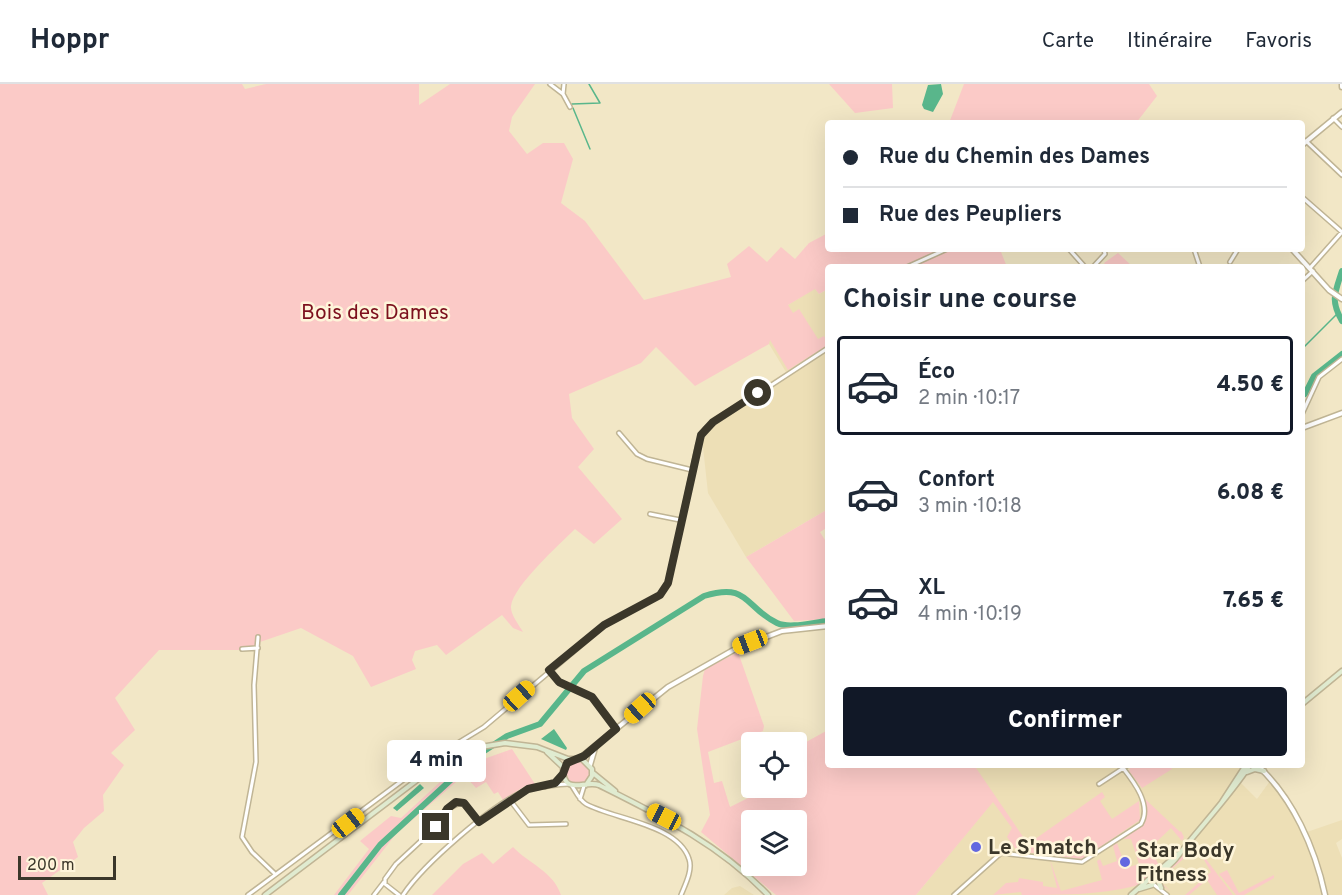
<!DOCTYPE html>
<html lang="fr">
<meta charset="utf-8">
<style>
:root{--surface:#fff;--page:#f6f6f7;--text:#1f2937;--muted:#747a83;--line:#e0e1e3;--accent:#111827}
body{margin:0;font-family:Overpass,sans-serif;background:var(--page);color:var(--text);height:100vh;display:flex;flex-direction:column;font-size:22px;white-space:nowrap}
*{box-sizing:border-box;margin:0}
p{font-size:20px;color:var(--muted)}
.icon{flex:none;width:33px;height:33px;fill:none;stroke:currentColor;stroke-width:2;stroke-linecap:round;stroke-linejoin:round}
.map{position:relative;flex:1;overflow:hidden}
.sheet{position:absolute;left:825px;top:180px;width:480px;height:504px;display:flex;flex-direction:column;background:var(--surface);border-radius:6px;box-shadow:0 6px 24px #0002}
.sheet>*{flex:none}
.hud{position:absolute;left:825px;top:36px;width:480px;height:132px;border-radius:6px;box-shadow:0 6px 24px #0002;display:grid;align-content:center;height:132px;padding:0 18px;background:var(--surface)}
.fabs{position:absolute;left:741px;top:648px;display:grid;gap:12px}
.fabs a{display:grid;place-items:center;width:66px;height:66px;border-radius:6px;background:var(--surface);box-shadow:0 6px 24px #0002;font-size:30px}
.scale{position:absolute;left:18px;bottom:15px;width:98px;box-sizing:border-box;padding-left:6px;border:3px solid #3b372a;border-top:0;font-size:16px;line-height:21px;white-space:nowrap;color:#3b372a;-webkit-text-stroke:4px #fef5da;paint-order:stroke}
.end{position:absolute;width:27px;height:27px;margin:-14px;border:8px solid #3b372a;background:#fff;box-shadow:0 0 0 3px #fff}
.from{border-radius:50%}
.bubble{position:absolute;height:42px;border-radius:6px;background:var(--surface);box-shadow:0 6px 24px #0002;font-size:20px;font-weight:800;line-height:42px;text-align:center}
.car{position:absolute;width:18px;height:36px;margin:-18px -9px;border-radius:8px;box-shadow:0 0 4px 2px #0007;background:linear-gradient(#f5c518 24%,#345 0 40%,#f5c518 0 76%,#345 0 86%,#f5c518 0)}
.hud b{display:flex;align-items:center;gap:21px;height:57px;font-size:22px}
.hud b+b{border-top:2px solid var(--line)}
.hud i{width:15px;height:15px;background:var(--text)}
ul{padding:0;list-style:none}
li{display:flex;align-items:center;gap:18px;height:99px;margin:0 12px 9px;padding:0 6px;border:3px solid transparent;border-radius:6px}
li div{flex:1}
li b{display:block;font-size:22px}
li em{font-style:normal;font-weight:800}
li.current{border-color:var(--accent)}
li>.icon{width:54px;height:54px;stroke-width:1.5}
h2{padding:0 18px;font-size:27px;line-height:72px}
.primary-button{display:flex;gap:12px;margin-top:auto;padding:12px 18px}
.primary-button a{flex:1;height:69px;border-radius:6px;background:var(--accent);color:#fff;font-size:24px;font-weight:800;line-height:69px;text-align:center}
header{display:flex;align-items:center;gap:36px;box-sizing:border-box;height:84px;padding:0 30px;background:var(--surface);border-bottom:2px solid var(--line)}
header strong{font-size:28px}
nav{display:flex;gap:33px;margin-inline-start:auto;font-size:21px}
.map>svg:first-child{display:block}
.built{fill:#eddfb6}
.green{fill:#fbcac7;fill-rule:evenodd}
.water{fill:#59b68b}
.lines{fill:none;stroke-linecap:round;stroke-linejoin:round}
.stream{stroke:#59b68b;stroke-width:1.5}
.river{stroke:#59b68b;stroke-width:6}
.minor-casing{stroke:#c0b595;stroke-width:6}
.tertiary-casing{stroke:#c0b595;stroke-width:7}
.secondary-casing{stroke:#c0b595;stroke-width:7}
.minor{stroke:#fff;stroke-width:3}
.tertiary{stroke:#fff;stroke-width:4}
.secondary{stroke:#e0ebd0;stroke-width:4}
.route{stroke:#3b372a;stroke-width:8}
.poi-dot{fill:#6368e0;stroke:#fef5da;stroke-width:2}
.labels{text-anchor:middle;stroke-width:5;stroke-linejoin:round;paint-order:stroke}
.park-label{font-size:21px;fill:#7c101d;stroke:#fef5da}
.poi-label{font-size:21px;font-weight:bold;fill:#3b372a;stroke:#fef5da;text-anchor:start}
</style>
<header>
<strong>Hoppr</strong>
<nav><a>Carte</a><a>Itinéraire</a><a>Favoris</a></nav>
</header>
<div class="map">
<svg width="1342" height="811" viewBox="0 0 1342 811">
<rect width="100%" height="100%" fill="#f2e7c6"/>
<path class="built" d="M815,204L819,210L828,205V425L746,473L708,409L702,354L697,353L713,333L786,288L769,260V255L780,226Z
M971,681H1243L1235,693L1257,715L1270,697L1287,719L1304,749L1342,736V755L1336,759L1342,774V811H916L993,717Z
M740,802L754,811H724L732,804Z"/>
<path class="green" d="M0,0H242L245,5L266,0H419V21L450,0H535L512,33L509,47L527,70L543,59H564L573,75L561,119L585,137L644,216L731,193L727,180L749,162L767,178L781,163L795,175L809,159L828,149V165H1006L1001,168L1007,183H828V205L819,210L815,205L788,221L793,229L799,225L818,255L824,252L828,261L788,286L770,256L769,260L695,302L656,263L641,279L569,310L572,334L594,365L578,383L622,435L594,460L575,445C559,461 514,501 511,522C510,530 519,541 523,548L513,544L502,531L446,571L437,561L415,567L412,576L416,585L371,603L353,572L301,544L260,558L257,566H159L115,614L135,646L111,669L124,681L103,711L104,727L84,744L73,758L78,773L42,799L48,811H0Z
M829,0H892L893,24L855,29Z
M964,0H1149L1157,12L1136,39H949Z
M1118,169L1133,183H1107L1104,179Z
M828,425V434L825,436L828,443L820,448L828,461V535L794,537L746,473Z
M738,568L764,642L763,647L708,668L714,699L722,697L730,723L752,712L755,704H796L797,663L828,646V681H974L1028,760L1102,708L1105,713L1100,717L1112,735L1139,717L1140,736L1082,775L1017,767L1007,753L1012,744L993,718L916,811H776L701,748L710,731L697,645L703,592L705,585ZM752,736H796V782H752Z
M512,665L535,700L525,702L503,716L498,708L494,710L486,698L476,704L467,694L471,685L396,750L348,811H334L369,765L360,757L391,732L401,734L452,687L473,673L478,677Z
M567 689a11 11 0 1 1 22 0a11 11 0 1 1-22 0Z
M1131,681H1170L1172,685L1142,704L1129,687Z
M1143,713L1180,748L1181,747L1184,753L1182,757L1171,744L1152,762L1157,763L1162,768L1155,774L1159,781C1153,788 1144,799 1135,802C1099,811 1059,811 1022,811L1021,808L993,811L1006,799L1018,798L1019,794L1043,798V802L1057,804L1050,776L1061,807L1102,796L1097,777L1100,775L1103,782L1117,777L1113,762L1117,759L1126,784L1139,780L1131,755H1122L1143,739Z
M1194,759L1233,811H1217L1207,796L1189,811H1185L1211,788L1200,769L1194,766L1162,793V799L1171,808L1161,800V792Z
M513,763C529,780 553,787 561,811H432L463,780L482,769L493,780Z
M1227,786L1239,809L1274,791V794L1244,811H1236L1219,790Z"/>
<path class="water" d="M941,0L943,10L933,28L924,25L922,21L928,1Z
M554,645L567,664L566,666L541,655Z
M420,700L424,704L397,727L393,724Z"/>
<g class="lines">
<path class="stream" d="M572,20L600,19L589,0
M573,24L590,65
M1302,265L1337,230"/>
<path class="river" d="M1342,187C1335,209 1330,216 1342,237
M1305,310L1314,292L1342,270
M341,811L380,761L478,671L507,652L540,640L584,587L704,512C749,498 744,523 777,539C790,545 814,538 828,537"/>
<g class="minor-casing">
<path id="minor" d="M550,0L563,10L570,23
M563,10L564,0
M1333,34L1342,43
M1306,57L1342,91
M1302,113L1342,148
M1069,165L1085,183
M1194,165L1200,183
M1230,178L1238,165
M907,183L947,165
M1093,183L1105,170L1104,165
M1310,184L1342,148
M1302,197L1313,187
M1302,330L1319,293L1342,275
M619,349L637,370L647,375L692,386
M650,430L680,436
M258,553L254,601L256,678L242,753L252,768L274,789
M242,565L258,564
M549,586L559,598L592,613L616,645
M1099,700L1128,681
M572,702C576,708 579,716 586,720C613,735 678,740 689,775C693,786 685,801 681,811
M545,703L555,699L563,690
M580,715L584,702
M510,716L529,741L566,740
M1153,800L1167,811
M248,811L430,676L484,643L605,541L660,511L668,499L698,360L706,344L828,264
M374,811L384,798
M399,811L385,800V795L396,780L436,743L447,725L462,718L479,738
M403,811C423,781 493,719 527,706C531,704 562,700 568,700
M954,811L1001,769L1082,778L1141,740C1152,721 1134,698 1123,684"/>
</g>
<g class="tertiary-casing">
<path id="tertiary" d="M1342,0V3
M1302,61L1342,28
M1292,165L1329,206L1342,215
M1302,344L1342,329
M580,674L668,603L737,564L782,547L828,542
M590,681L595,664
M1257,681C1293,714 1315,764 1325,811"/>
</g>
<g class="secondary-casing">
<path id="secondary" d="M1302,620L1342,587
M547,668L564,684
M571,676L563,686C564,712 585,696 599,701C661,732 719,760 768,811
M1247,688L1255,685L1264,687
M593,689L615,707
M1222,718L1246,681
M1160,788L1158,796L1161,804
M1139,805L1152,801C1157,788 1169,784 1177,773C1201,742 1228,714 1250,681
M265,811L421,693L449,674L475,664L505,659L537,663L568,675H582L592,685V692L586,701
M1131,811L1178,770"/>
</g>
<use href="#minor" class="minor"/>
<use href="#tertiary" class="tertiary"/>
<use href="#secondary" class="secondary"/>
</g>
<g class="lines">
<path class="route" d="M436,743L447,725L456,718L464,719L479,738L528,705L555,699L563,690L567,679L584,672L616,645L592,613L559,598L549,586L604,541L660,511L668,499L701,351L713,338L758,309"/>
</g>
<g class="poi-dot">
<circle cx="976" cy="763" r="6"/>
<circle cx="1125" cy="778" r="6"/>
</g>
<g class="labels">
<g class="park-label">
<text x="375" y="235">Bois des Dames</text>
</g>
<g class="poi-label">
<text x="988" y="770">Le S'match</text>
<text x="1137" y="773">Star Body<tspan x="1137" dy="24">Fitness</tspan></text>
</g>
</g>
</svg>
<div class="fabs">
<a><svg class="icon" aria-label="locate" viewBox="0 0 24 24"><circle cx="12" cy="12" r="6"/><path d="M12 2v4M12 18v4M2 12h4M18 12h4"/></svg></a>
<a><svg class="icon" aria-label="layers" viewBox="0 0 24 24"><path d="M12 4l9 5-9 5-9-5zM3 14l9 5 9-5"/></svg></a>
</div>
<div class="scale">200 m</div>
<i class="end from" style="left:758px;top:309px"></i>
<i class="end" style="left:436px;top:743px"></i>
<div class="bubble" style="left:387px;top:656px;width:99px">4 min</div>
<i class="car" style="left:750px;top:558px;rotate:249deg"></i>
<i class="car" style="left:519px;top:612px;rotate:48deg"></i>
<i class="car" style="left:640px;top:624px;rotate:228deg"></i>
<i class="car" style="left:664px;top:733px;rotate:297deg"></i>
<i class="car" style="left:348px;top:739px;rotate:52deg"></i>
<div class="hud">
<b><i class="from"></i>Rue du Chemin des Dames</b>
<b><i></i>Rue des Peupliers</b>
</div>
<section class="sheet">
<h2>Choisir une course</h2>
<ul>
<li class="current"><svg class="icon" aria-label="car" viewBox="0 0 24 24"><path d="M5 17H2v-5l4-1 3-4h7l3 4 3 1v5h-3M9 17h6M6 11h13"/><circle cx="7" cy="17" r="2"/><circle cx="17" cy="17" r="2"/></svg><div><b>Éco</b><p>2 min · 10:17</p></div><em>4.50 €</em></li>
<li><svg class="icon" aria-label="car" viewBox="0 0 24 24"><path d="M5 17H2v-5l4-1 3-4h7l3 4 3 1v5h-3M9 17h6M6 11h13"/><circle cx="7" cy="17" r="2"/><circle cx="17" cy="17" r="2"/></svg><div><b>Confort</b><p>3 min · 10:18</p></div><em>6.08 €</em></li>
<li><svg class="icon" aria-label="car" viewBox="0 0 24 24"><path d="M5 17H2v-5l4-1 3-4h7l3 4 3 1v5h-3M9 17h6M6 11h13"/><circle cx="7" cy="17" r="2"/><circle cx="17" cy="17" r="2"/></svg><div><b>XL</b><p>4 min · 10:19</p></div><em>7.65 €</em></li>
</ul>
<div class="primary-button"><a>Confirmer</a></div>
</section>
</div>
